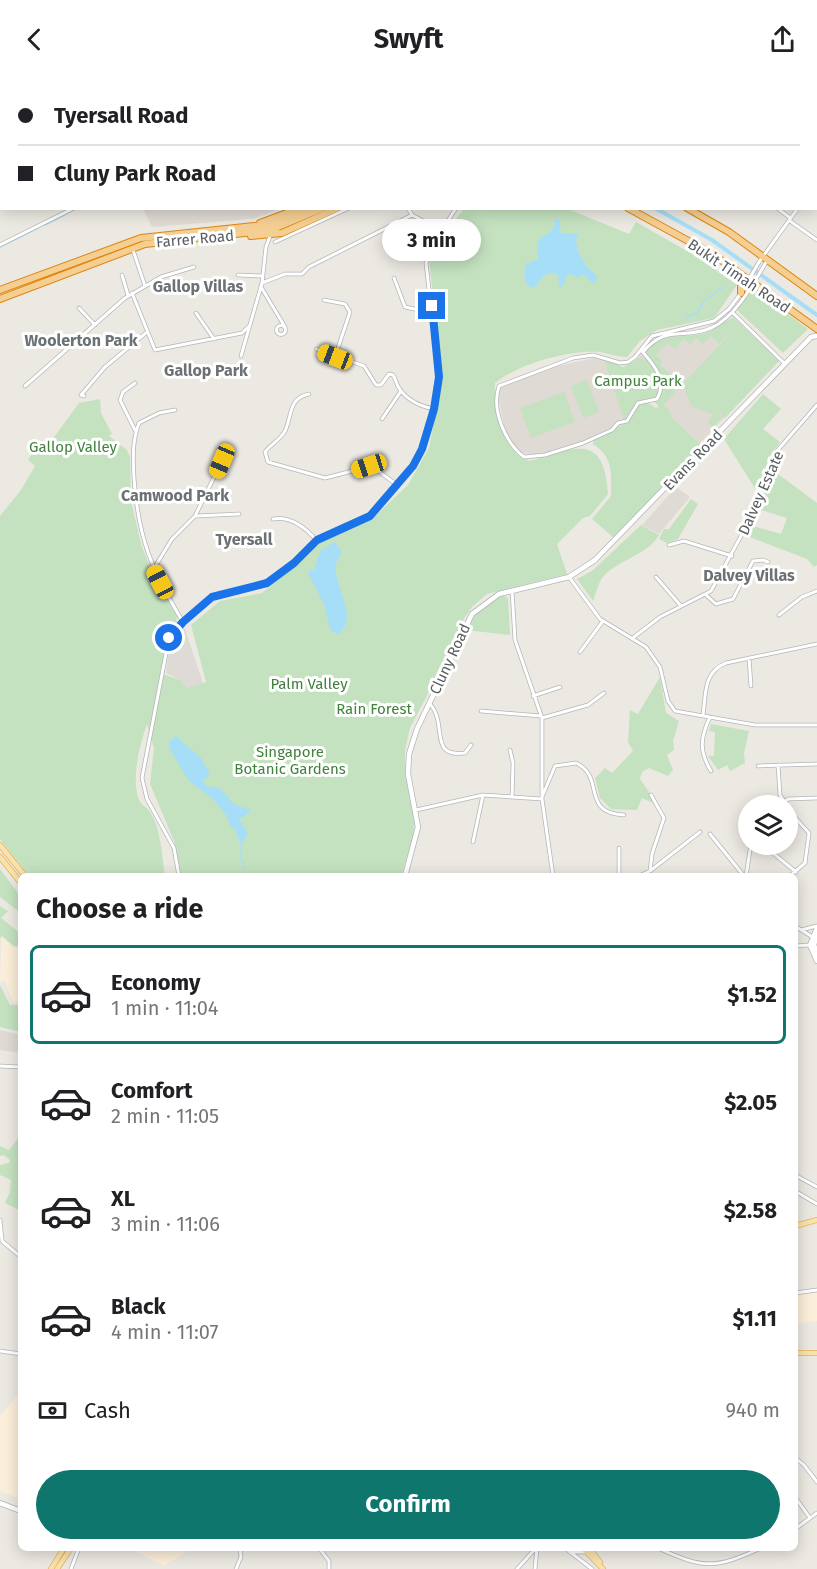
<!DOCTYPE html>
<meta charset="utf-8">
<style>
:root{--surface:#fff;--page:#f2f2f2;--text:#202124;--muted:#757577;--line:#e0e0e0;--accent:#0f766e}
body{margin:0;font-family:"Fira Sans",sans-serif;background:var(--page);color:var(--text);height:100vh;display:flex;flex-direction:column;font-size:22px;white-space:nowrap}
*{box-sizing:border-box;margin:0}
p{font-size:20px;color:var(--muted)}
.icon{flex:none;width:33px;height:33px;fill:none;stroke:currentColor;stroke-width:2;stroke-linecap:round;stroke-linejoin:round}
.map{position:relative;flex:1;overflow:hidden}
.side{position:absolute;left:18px;top:795px;width:780px;height:678px;display:flex;flex-direction:column;background:var(--surface);border-radius:9px;box-shadow:0 3px 15px #0003}
.side>*{flex:none}
.top-card{position:absolute;left:0px;top:0px;width:818px;height:132px;box-shadow:0 3px 15px #0003;display:grid;align-content:center;height:132px;padding:0 18px;background:var(--surface)}
.controls{position:absolute;left:738px;top:717px;display:grid;gap:12px}
.controls a{display:grid;place-items:center;width:60px;height:60px;border-radius:50%;background:var(--surface);box-shadow:0 3px 15px #0003;font-size:30px}
.end{position:absolute;width:27px;height:27px;margin:-14px;border:8px solid #1a73e8;background:#fff;box-shadow:0 0 0 3px #fff}
.from{border-radius:50%}
.bubble{position:absolute;height:42px;border-radius:21px;background:var(--surface);box-shadow:0 3px 15px #0003;font-size:20px;font-weight:700;line-height:42px;text-align:center}
.car{position:absolute;width:18px;height:36px;margin:-18px -9px;border-radius:8px;box-shadow:0 0 4px 2px #0007;background:linear-gradient(#f5c518 24%,#345 0 40%,#f5c518 0 76%,#345 0 86%,#f5c518 0)}
.top-card b{display:flex;align-items:center;gap:21px;height:57px;font-size:22px}
.top-card b+b{border-top:2px solid var(--line)}
.top-card i{width:15px;height:15px;background:var(--text)}
ul{padding:0;list-style:none}
li{display:flex;align-items:center;gap:18px;height:99px;margin:0 12px 9px;padding:0 6px;border:3px solid transparent;border-radius:9px}
li div{flex:1}
li b{display:block;font-size:22px}
li em{font-style:normal;font-weight:700}
li.current{border-color:var(--accent)}
li>.icon{width:54px;height:54px;stroke-width:1.5}
h2{padding:0 18px;font-size:27px;line-height:72px}
.pay{display:flex;align-items:center;gap:15px;height:66px;padding:0 18px;font-size:22px}
.pay p{margin-inline-start:auto}
.cta{display:flex;gap:12px;margin-top:auto;padding:12px 18px}
.cta a{flex:1;height:69px;border-radius:36px;background:var(--accent);color:#fff;font-size:24px;font-weight:700;line-height:69px;text-align:center}
header{display:flex;justify-content:space-between;align-items:center;height:78px;padding:0 18px;background:var(--surface);font-size:27px;font-weight:700}
.map>svg:first-child{display:block}
.commercial{fill:#fbefd9}
.industrial{fill:#dedbd7}
.education{fill:#dfdad4}
.green{fill:#c4e2c0}
.water{fill:#a6def8}
.lines{fill:none;stroke-linecap:round;stroke-linejoin:round}
.stream{stroke:#a6def8;stroke-width:1.5}
.canal{stroke:#a6def8;stroke-width:4}
.street-casing{stroke:#b3b6b9;stroke-width:4.5}
.secondary-casing{stroke:#b2b6b9;stroke-width:6}
.primary-casing{stroke:#e6b161;stroke-width:6}
.highway-casing{stroke:#de8511;stroke-width:8}
.street{stroke:#fff;stroke-width:3}
.secondary{stroke:#fff;stroke-width:4.5}
.primary{stroke:#f9e3ab;stroke-width:4.5}
.highway{stroke:#f5cf91;stroke-width:6}
.route{stroke:#1a73e8;stroke-width:8}
.labels{text-anchor:middle;stroke-width:6;stroke-linejoin:round;paint-order:stroke}
.street-label{font-size:15px;fill:#5b5f62;stroke:#fff}
.park-label{font-size:15px;fill:#40813b;stroke:#fff}
.neighbourhood-label{font-size:16px;font-weight:bold;fill:#6c7174;stroke:#fff}
</style>
<header><svg class="icon" aria-label="back" viewBox="0 0 24 24"><path d="M15 5l-7 7 7 7"/></svg>Swyft<svg class="icon" aria-label="share" viewBox="0 0 24 24"><path d="M12 15V3M7 8l5-5 5 5M5 13v7h14v-7"/></svg></header>
<div class="map">
<svg width="817" height="1491" viewBox="0 0 817 1491">
<rect width="100%" height="100%" fill="#ece9e2"/>
<path class="commercial" d="M2,859L13,869L21,871V922L14,925L4,902L0,903Z
M817,1214V1243L795,1246V1217Z
M21,1313V1421L0,1413V1338Z
M130,1470H186V1474L164,1488Z"/>
<path class="industrial" d="M181,550L185,551L203,605L187,610L180,602L166,595L170,565Z"/>
<path class="education" d="M143,131H279L256,140L239,142L152,149Z
M733,239L779,283L700,365L651,321L637,324L627,341L613,349L581,364L540,377L523,375L514,369L506,357L498,317L500,308L541,292L598,279L623,289L634,284L652,266L668,258L707,254Z
M676,409L690,419L659,456L642,447Z
M0,952L21,957V975L0,972Z"/>
<path class="green" d="M464,131H568L629,156L636,144L694,177L737,207L714,240L657,252L640,263L627,279C617,279 608,275 599,274C567,272 519,286 495,305C494,337 501,366 529,383C575,370 604,353 608,416L590,438L583,440L557,466L567,496L487,516L472,529L461,545L455,564L410,650L405,672V692L415,740L413,760L401,798H181L174,763L150,706L154,670L147,646C139,670 132,695 138,720C140,726 147,729 150,734C161,751 162,778 165,798H29L0,761V438L21,412L35,388L28,382L36,369L44,373L79,325L100,321L101,335L112,356L109,358L127,372L130,379L131,423L141,466L155,502L177,538L176,548L167,560L160,595L180,602L187,610L206,604L191,547L220,523L262,515L307,478L317,466L371,442L408,407L429,370L442,301L429,181L438,162L450,157V148Z
M753,210L808,251L783,275L737,232Z
M733,239L779,283L725,340L717,333L722,339L713,349L707,344L713,337L691,328L683,306L727,259L721,253L725,259L719,266L711,258L703,266L696,260L690,266L684,261L675,271L667,265L656,277L663,284L660,287L673,298L667,306L676,314L664,327L670,333L671,339L703,368L614,460L592,441L611,418C611,397 614,379 593,366L594,361L627,344L640,325L647,324L656,330L659,328L655,324C670,308 661,290 647,277V270C666,254 686,261 707,254C717,250 725,244 733,239Z
M639,280C657,283 661,302 657,318L637,324L624,342L604,281L623,289Z
M587,302L599,334L583,340L571,308Z
M564,314L575,344L531,360L520,330Z
M763,316L781,331L763,351L780,364L771,376L756,412L724,361Z
M774,393L817,425V487L814,489L807,481L747,458L753,448L781,456L787,440L758,431Z
M691,421L698,426L678,461L667,465L659,461L664,451H669Z
M641,447L659,457C647,478 618,481 602,500C598,506 596,516 593,523L577,501L592,493Z
M502,517L508,520L510,557L466,552C474,536 484,522 502,517Z
M660,599L666,635L679,643L673,663L674,672L667,677L673,692L668,698L649,690L642,694L640,701L659,728L642,720L637,732L611,731L600,720L595,700L605,690L612,695L633,673L628,664L630,632L638,636Z
M711,646L749,653L744,675L745,685L730,693L727,687L718,692L708,678H714L715,654L709,653Z
M0,791L21,819V835L0,819Z
M0,828L8,833L1,840L21,856V869L14,868L2,858L0,860Z
M0,907L10,927H21V954L0,949Z
M21,1050V1127L19,1132L5,1125L10,1114L11,1102L0,1097V1087L9,1085L10,1082L4,1077L0,1078V1068L9,1072L19,1059Z"/>
<path class="water" d="M556,140L559,142L561,155L579,156L575,162L578,167L577,172L587,189L598,199L593,206L584,196L579,199L568,196L561,211L557,196C541,193 543,201 534,210C523,208 523,195 526,186L538,181C535,149 547,164 553,149C555,146 555,143 556,140Z
M335,464L341,473C341,478 337,482 336,486C332,508 360,537 339,556L330,552L324,526L308,495L311,491L314,493L320,473Z
M176,658L202,681L210,696L203,703L207,709C223,706 224,717 233,725C238,729 245,729 251,732L243,740L238,739L248,755L243,765L236,758L237,753L231,749L226,737L213,721L189,703L170,672L169,663Z"/>
<g class="lines">
<path class="stream" d="M66,136L77,130
M45,147L65,137
M0,169L38,150
M685,240L697,235L705,222L724,209
M241,764V776
M241,779L244,790"/>
<path class="canal" d="M400,0L403,2
M655,130L712,162L817,237"/>
<g class="street-casing">
<path id="street" d="M2,0L3,2
M152,0L155,2
M224,0V2
M573,0L576,2
M734,0L737,2
M177,2L181,0
M264,2L267,0
M325,2L328,0
M535,2V0
M555,2V0
M564,2L565,0
M676,2L677,0
M0,58L2,57
M0,92L2,91
M816,102L817,101
M0,114L2,117
M0,126L2,125
M408,130L412,137L440,152
M777,130L789,139L790,143L817,162
M444,149L456,130
M440,152L444,149L449,153L445,158L440,156
M275,164L349,130
M0,167L74,130
M133,172L145,208
M122,197L128,217
M238,197L263,198
M394,200L405,229L433,235
M262,205L285,196H302L309,189L412,137
M261,209L285,249
M132,215L155,272L242,255L249,248
M324,222L345,226L350,234L335,279
M79,230L95,247
M732,234L784,285
M196,235L214,261
M276.5 252a4.5 4.5 0 1 1 9 0a4.5 4.5 0 1 1-9 0Z
M316,271L364,288L376,307H381L389,296L393,297C396,301 396,306 399,310C406,322 422,329 434,331
M641,272C653,286 668,301 657,321L638,325L627,343L618,345L612,352L583,365L545,377L524,379C505,364 491,332 499,308L573,280L593,277L620,285L628,284L635,279L652,258L714,243L729,231L741,215L759,184L798,130
M643,274C666,246 683,262 711,250C736,239 755,203 768,181
M241,278L262,205L266,169L270,158
M25,308L125,220L161,199L194,189
M309,316C288,320 292,339 285,353C280,362 271,366 265,374L268,384L325,400L372,388L397,407
M84,318L81,317L105,289L147,254
M175,332L159,335L139,345C132,363 133,381 134,400C138,460 152,493 183,544
M382,341L401,313
M135,352L120,322L123,314L135,305
M196,438L239,436
M273,441C291,438 306,450 317,463
M669,467L684,463L732,478
M153,492L172,461L195,438L222,383
M569,499L600,541L646,569L660,589L668,623L675,633L755,647H817
M656,499L681,528
M512,512L515,562L542,640V721L553,798
M706,517L716,526L733,521L753,483L763,482L768,484
M779,537L802,519L817,513
M634,559L660,539L711,513L741,458L776,374L817,327
M580,574L603,543
M749,580L751,608
M533,618L560,609
M429,625C449,645 427,680 465,675L471,667
M481,633L541,638
M703,637C706,616 703,594 726,585L817,566
M710,639C700,660 699,673 711,693
M542,640L588,627L604,615
M510,672L513,685L512,719
M778,687L780,717L784,723
M758,688L817,686
M542,719L555,688L576,685C606,699 580,735 624,737
M780,728L788,721L817,720
M416,732L483,717L542,721
M788,732L809,755L805,785L790,798
M741,751L748,758
M710,756L744,798
M473,764L483,717
M768,771L796,794
M650,793L652,776L664,740L651,717
M179,798L174,770L147,721L142,700L169,560L183,544L212,519L267,505L294,485L317,463L370,438L419,380L434,331L439,299L426,185L440,156
M619,798V770
M639,798L650,793L700,754
M746,798L751,766
M795,848L814,860
M801,852L817,848
M795,868L809,867
M0,988L21,989
M795,1097L817,1109
M795,1113L817,1126
M0,1142L2,1163
M2,1163L21,1179
M795,1215L817,1212
M0,1273L21,1276
M795,1380L804,1387L817,1404
M795,1419L810,1440
M795,1451L817,1435
M319,1470L329,1483V1491
M565,1470L592,1491
M658,1470C704,1491 715,1491 761,1470
M572,1474H586
M71,1491L79,1470
M236,1491L241,1479L240,1470
M517,1491L536,1470
M535,1491L537,1470"/>
</g>
<g class="secondary-casing">
<path id="secondary" d="M405,798L418,749L408,696L409,676L417,651L472,536L499,516L569,499L595,482L811,259L817,258
M817,850L810,867L817,883
M817,856L814,867L817,875
M0,1425L21,1433"/>
</g>
<g class="primary-casing">
<path id="primary" d="M0,767L25,798
M0,779L21,805
M795,1148L817,1142
M795,1275H817
M583,1470L603,1491
M589,1470L600,1484
M51,1491L64,1470
M57,1491L71,1470"/>
</g>
<g class="highway-casing">
<path id="highway" d="M366,0L369,2
M381,0L383,2
M420,0L423,2
M467,0L468,2
M477,0L478,2
M438,2L439,0
M444,2L445,0
M451,2L452,0
M457,2L458,0
M628,130L714,177L817,251
M687,130L729,154L817,218
M260,145L300,130
M251,158L282,155L338,130
M0,212L141,160L273,146L311,130
M741,215V197
M0,221L145,166L271,152L323,130"/>
</g>
<use href="#street" class="street"/>
<use href="#secondary" class="secondary"/>
<use href="#primary" class="primary"/>
<use href="#highway" class="highway"/>
</g>
<g class="lines">
<path class="route" d="M169,560L183,544L212,519L267,505L294,485L317,462L370,438L413,388L422,371L434,331L439,299L432,228"/>
</g>
<g class="labels">
<g class="street-label">
<text transform="translate(195 161) rotate(-5)" y="5">Farrer Road</text>
<text transform="translate(739 198) rotate(34)" y="5">Bukit Timah Road</text>
<text transform="translate(693 382) rotate(-46)" y="5">Evans Road</text>
<text transform="translate(761 415) rotate(-66)" y="5">Dalvey Estate</text>
<text transform="translate(450 581) rotate(-65)" y="5">Cluny Road</text>
</g>
<g class="park-label">
<text x="638" y="308">Campus Park</text>
<text x="73" y="374">Gallop Valley</text>
<text x="309" y="611">Palm Valley</text>
<text x="374" y="636">Rain Forest</text>
<text x="290" y="679">Singapore<tspan x="290" dy="17">Botanic Gardens</tspan></text>
</g>
<g class="neighbourhood-label">
<text x="198" y="214">Gallop Villas</text>
<text x="81" y="268">Woolerton Park</text>
<text x="206" y="298">Gallop Park</text>
<text x="175" y="423">Camwood Park</text>
<text x="244" y="467">Tyersall</text>
<text x="749" y="503">Dalvey Villas</text>
</g>
</g>
</svg>
<div class="controls">
<a><svg class="icon" aria-label="layers" viewBox="0 0 24 24"><path d="M12 4l9 5-9 5-9-5zM3 14l9 5 9-5"/></svg></a>
</div>
<i class="end from" style="left:169px;top:560px"></i>
<i class="end" style="left:432px;top:228px"></i>
<div class="bubble" style="left:382px;top:141px;width:99px">3 min</div>
<i class="car" style="left:335px;top:279px;rotate:291deg"></i>
<i class="car" style="left:222px;top:383px;rotate:203deg"></i>
<i class="car" style="left:369px;top:388px;rotate:252deg"></i>
<i class="car" style="left:160px;top:504px;rotate:332deg"></i>
<div class="top-card">
<b><i class="from"></i>Tyersall Road</b>
<b><i></i>Cluny Park Road</b>
</div>
<section class="side">
<h2>Choose a ride</h2>
<ul>
<li class="current"><svg class="icon" aria-label="car" viewBox="0 0 24 24"><path d="M5 17H2v-5l4-1 3-4h7l3 4 3 1v5h-3M9 17h6M6 11h13"/><circle cx="7" cy="17" r="2"/><circle cx="17" cy="17" r="2"/></svg><div><b>Economy</b><p>1 min · 11:04</p></div><em>$1.52</em></li>
<li><svg class="icon" aria-label="car" viewBox="0 0 24 24"><path d="M5 17H2v-5l4-1 3-4h7l3 4 3 1v5h-3M9 17h6M6 11h13"/><circle cx="7" cy="17" r="2"/><circle cx="17" cy="17" r="2"/></svg><div><b>Comfort</b><p>2 min · 11:05</p></div><em>$2.05</em></li>
<li><svg class="icon" aria-label="car" viewBox="0 0 24 24"><path d="M5 17H2v-5l4-1 3-4h7l3 4 3 1v5h-3M9 17h6M6 11h13"/><circle cx="7" cy="17" r="2"/><circle cx="17" cy="17" r="2"/></svg><div><b>XL</b><p>3 min · 11:06</p></div><em>$2.58</em></li>
<li><svg class="icon" aria-label="car" viewBox="0 0 24 24"><path d="M5 17H2v-5l4-1 3-4h7l3 4 3 1v5h-3M9 17h6M6 11h13"/><circle cx="7" cy="17" r="2"/><circle cx="17" cy="17" r="2"/></svg><div><b>Black</b><p>4 min · 11:07</p></div><em>$1.11</em></li>
</ul>
<div class="pay"><svg class="icon" aria-label="cash" viewBox="0 0 24 24"><path d="M3 7h18v10H3z"/><circle cx="12" cy="12" r="2"/></svg>Cash<p>940 m</p></div>
<div class="cta"><a>Confirm</a></div>
</section>
</div>
